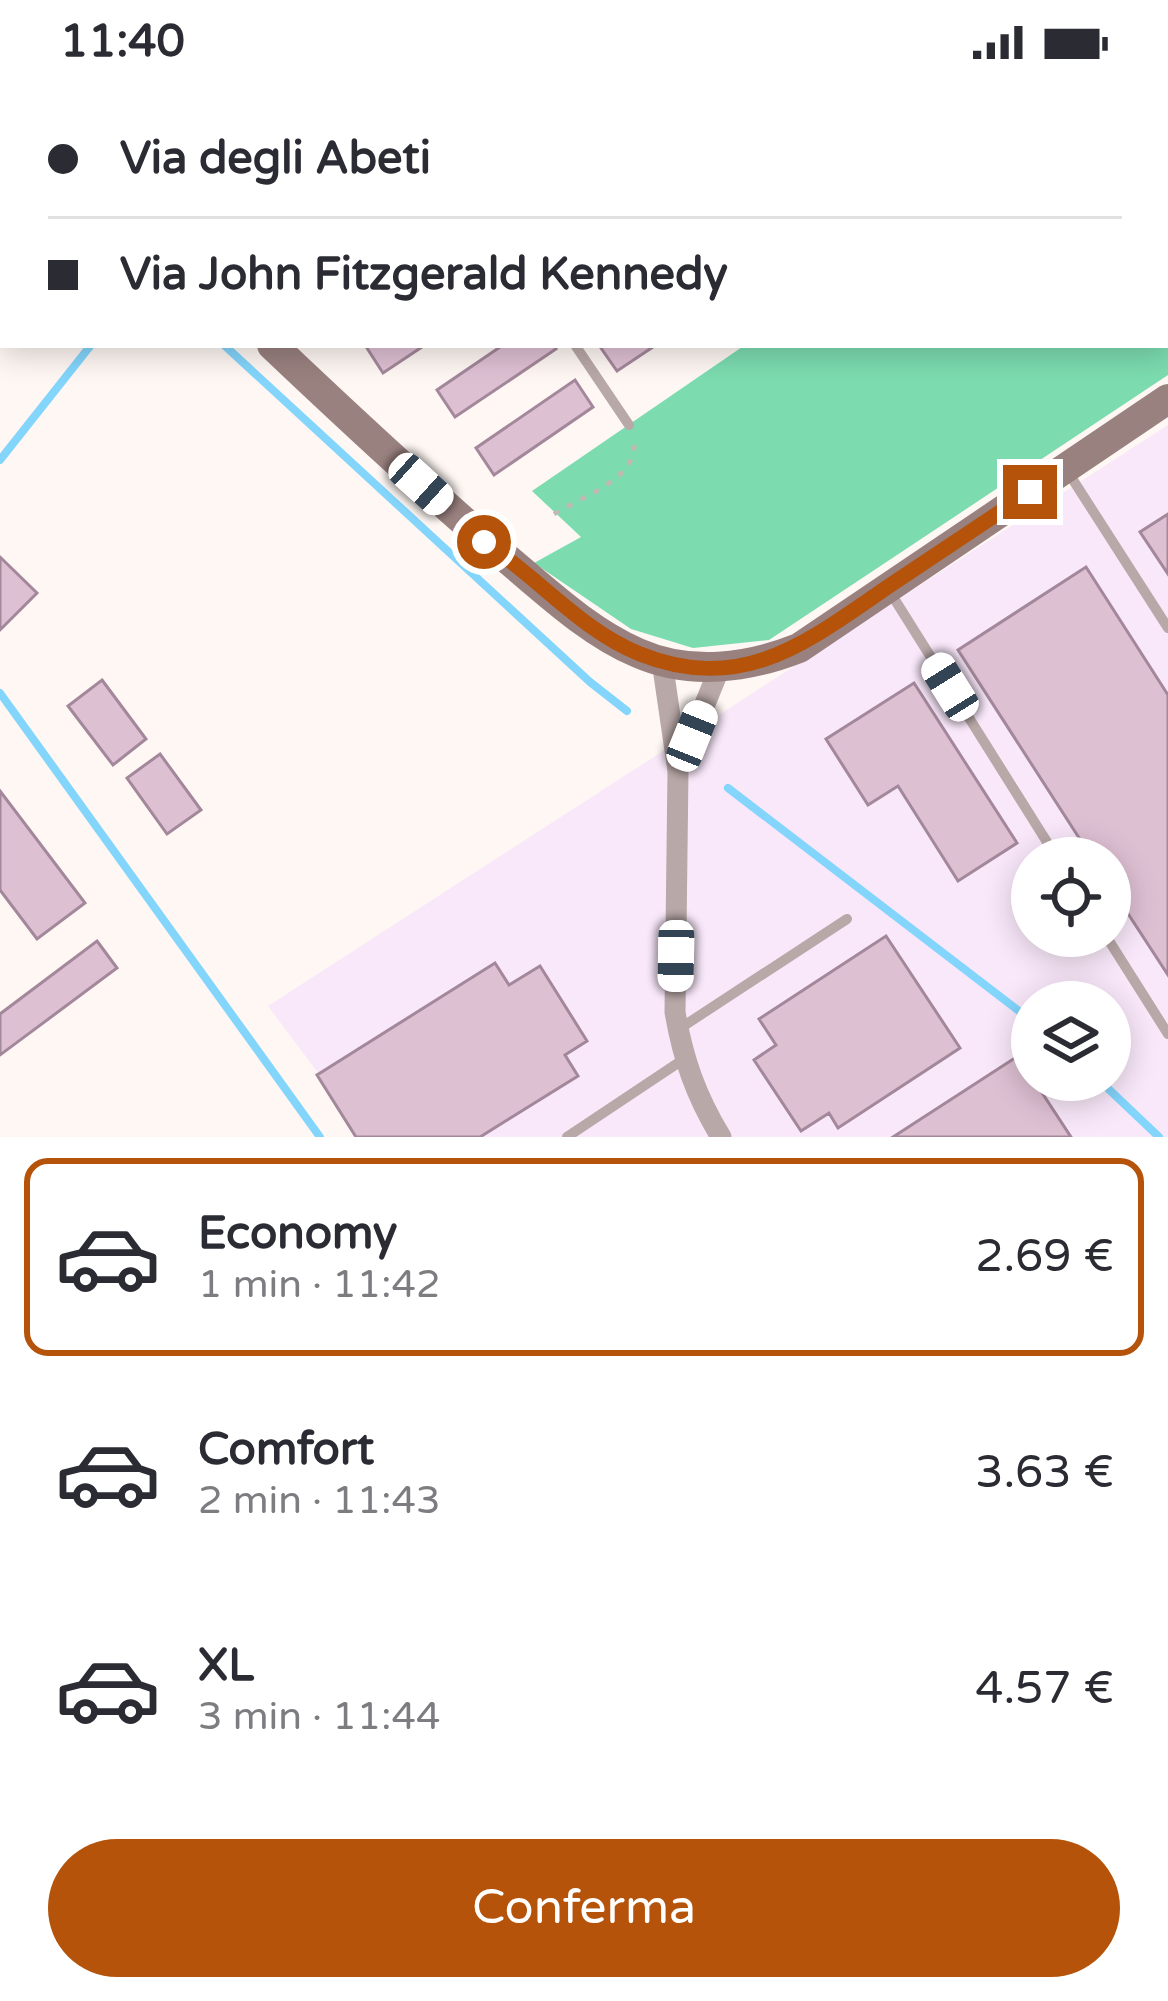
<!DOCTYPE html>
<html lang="it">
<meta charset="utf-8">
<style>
:root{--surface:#fff;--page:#f7f7f7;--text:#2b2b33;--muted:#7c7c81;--line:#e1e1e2;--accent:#b45309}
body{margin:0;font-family:"Varela Round",sans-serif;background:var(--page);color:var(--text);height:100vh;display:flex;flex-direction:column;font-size:45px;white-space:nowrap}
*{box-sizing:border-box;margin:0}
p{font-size:39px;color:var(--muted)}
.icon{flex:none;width:66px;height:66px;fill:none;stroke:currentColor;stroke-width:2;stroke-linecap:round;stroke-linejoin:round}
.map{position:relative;height:1053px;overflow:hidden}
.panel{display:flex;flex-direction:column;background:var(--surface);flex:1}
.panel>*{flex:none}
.banner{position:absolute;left:0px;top:0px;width:1170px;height:264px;box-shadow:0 6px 30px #0003;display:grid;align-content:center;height:264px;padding:0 48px;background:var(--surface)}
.fabs{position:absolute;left:1011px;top:753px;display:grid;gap:24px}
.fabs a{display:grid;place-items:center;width:120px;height:120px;border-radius:50%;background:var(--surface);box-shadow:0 6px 30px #0003;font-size:60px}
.end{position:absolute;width:54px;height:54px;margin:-27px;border:15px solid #b45309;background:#fff;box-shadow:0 0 0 6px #fff}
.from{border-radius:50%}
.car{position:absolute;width:36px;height:72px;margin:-36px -18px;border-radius:15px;box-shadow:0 0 9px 3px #0007;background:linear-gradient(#fff 24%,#345 0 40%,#fff 0 76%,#345 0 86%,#fff 0)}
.banner b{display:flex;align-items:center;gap:42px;height:114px;font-size:45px}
.banner b+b{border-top:3px solid var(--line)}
.banner i{width:30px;height:30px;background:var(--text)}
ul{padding:21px 0 0;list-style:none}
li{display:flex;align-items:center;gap:36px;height:198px;margin:0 24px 18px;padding:0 24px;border:6px solid transparent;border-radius:24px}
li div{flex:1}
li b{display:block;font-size:45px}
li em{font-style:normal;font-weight:600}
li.current{border-color:var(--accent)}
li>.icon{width:108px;height:108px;stroke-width:1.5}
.action{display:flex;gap:24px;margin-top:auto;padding:24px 48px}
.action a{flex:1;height:138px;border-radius:72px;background:var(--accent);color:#fff;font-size:48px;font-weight:600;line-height:138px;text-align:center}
.status{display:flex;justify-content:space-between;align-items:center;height:84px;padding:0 60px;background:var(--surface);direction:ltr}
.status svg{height:33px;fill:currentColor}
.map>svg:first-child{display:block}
.industrial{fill:#f9e8fa;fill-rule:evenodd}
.green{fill:#7cdcb0}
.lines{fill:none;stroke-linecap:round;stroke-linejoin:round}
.stream{stroke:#83d5fc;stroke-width:8}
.building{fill:#dec0d3;stroke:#a3879a;stroke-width:3}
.path{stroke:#c1b8b4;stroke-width:4.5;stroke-dasharray:6 9;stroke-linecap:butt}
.lane{stroke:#b8a8a7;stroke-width:10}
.street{stroke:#b8a8a7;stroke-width:21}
.secondary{stroke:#99817f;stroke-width:30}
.route{stroke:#b45309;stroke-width:15}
</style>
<div class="status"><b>11:40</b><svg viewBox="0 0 49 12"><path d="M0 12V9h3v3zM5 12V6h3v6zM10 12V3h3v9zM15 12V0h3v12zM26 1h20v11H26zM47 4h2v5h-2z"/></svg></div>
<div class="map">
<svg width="1168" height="1053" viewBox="0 0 1168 1053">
<rect width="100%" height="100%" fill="#fef7f3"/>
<path class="industrial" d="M1168,341V1053H366L268,922ZM1032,774H1110V852H1032ZM1032,918H1110V996H1032Z"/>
<path class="green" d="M1126,0H1168V291L769,556L693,564L631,545L534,479L581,453L532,407L745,261H1167V3H1122Z"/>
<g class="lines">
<path class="stream" d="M224,261L590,598L627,627
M0,376L91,261
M0,609L320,1053
M728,704L1032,937
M1099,996L1159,1053"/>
</g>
<path class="building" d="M955,0H1003L1005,3H950Z
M365,261H425L383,289Z
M503,261H553L556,265L455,333L437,306Z
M605,261H656L617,287L601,264Z
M575,296L593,323L494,391L476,364Z
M1168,430V490L1140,448Z
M0,473L37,509L0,546Z
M1086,483L1168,611V891L1110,802V774H1092L958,566Z
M102,596L146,655L113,681L68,622Z
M914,599L1017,759L958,797L898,702L868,721L826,655Z
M160,670L201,726L167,750L127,694Z
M0,707L85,819L37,855L0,806Z
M886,852L960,964L838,1044L829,1029L801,1047L754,976L776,961L759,935Z
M97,857L117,884L0,971V930Z
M495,879L509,901L540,882L587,957L565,971L578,992L480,1053H356L317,991Z
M1018,972L1071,1053H893Z"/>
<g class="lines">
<path class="path" d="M189,0L190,3
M0,239L3,236
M554,430C580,414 638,394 634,359"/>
<path class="lane" d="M397,0L399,3
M656,0L658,3
M453,3L458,0
M908,3L912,0
M575,261L629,341
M1066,385L1168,544
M890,508L1057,774
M1106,852L1168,950
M679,945L847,835
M567,1053L684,975"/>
<path class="street" d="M228,0L229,3
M250,3L255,0
M662,577L678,687L675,928C683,975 696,1012 721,1053
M678,686L720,583"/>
<path class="secondary" d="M117,0L120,3
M35,3L37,0
M0,35L3,37
M0,84L3,77
M0,163L3,161
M272,261C350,335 429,409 511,478C550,511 591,549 638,569C690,592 748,584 799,564L1168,315"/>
</g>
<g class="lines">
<path class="route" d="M484,458C537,492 580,546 640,570C745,612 811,555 892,500C938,469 984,439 1030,408"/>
</g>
</svg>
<div class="fabs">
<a><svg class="icon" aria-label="locate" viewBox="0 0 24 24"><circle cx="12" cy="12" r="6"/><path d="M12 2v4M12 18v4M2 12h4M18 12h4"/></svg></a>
<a><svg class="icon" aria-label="layers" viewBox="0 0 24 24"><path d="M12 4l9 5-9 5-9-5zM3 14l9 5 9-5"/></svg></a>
</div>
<i class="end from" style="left:484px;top:458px"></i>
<i class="end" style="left:1030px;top:408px"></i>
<i class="car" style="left:421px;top:400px;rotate:132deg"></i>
<i class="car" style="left:950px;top:603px;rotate:328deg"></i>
<i class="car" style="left:692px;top:652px;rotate:22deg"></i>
<i class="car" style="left:676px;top:872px;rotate:181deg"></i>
<div class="banner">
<b><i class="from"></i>Via degli Abeti</b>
<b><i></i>Via John Fitzgerald Kennedy</b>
</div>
</div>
<section class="panel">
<ul>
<li class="current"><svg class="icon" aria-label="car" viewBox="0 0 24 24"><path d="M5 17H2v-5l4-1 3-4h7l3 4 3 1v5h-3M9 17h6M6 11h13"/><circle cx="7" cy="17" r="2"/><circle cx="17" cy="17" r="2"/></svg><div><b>Economy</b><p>1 min · 11:42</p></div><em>2.69 €</em></li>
<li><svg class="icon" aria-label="car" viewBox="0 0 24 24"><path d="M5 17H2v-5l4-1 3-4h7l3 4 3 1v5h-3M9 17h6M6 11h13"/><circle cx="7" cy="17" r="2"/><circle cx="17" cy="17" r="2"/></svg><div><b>Comfort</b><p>2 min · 11:43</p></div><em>3.63 €</em></li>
<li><svg class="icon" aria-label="car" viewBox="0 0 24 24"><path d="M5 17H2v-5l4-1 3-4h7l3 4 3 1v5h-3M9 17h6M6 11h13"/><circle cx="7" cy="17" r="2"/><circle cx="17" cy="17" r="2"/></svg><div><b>XL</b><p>3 min · 11:44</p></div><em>4.57 €</em></li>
</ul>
<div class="action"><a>Conferma</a></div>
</section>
